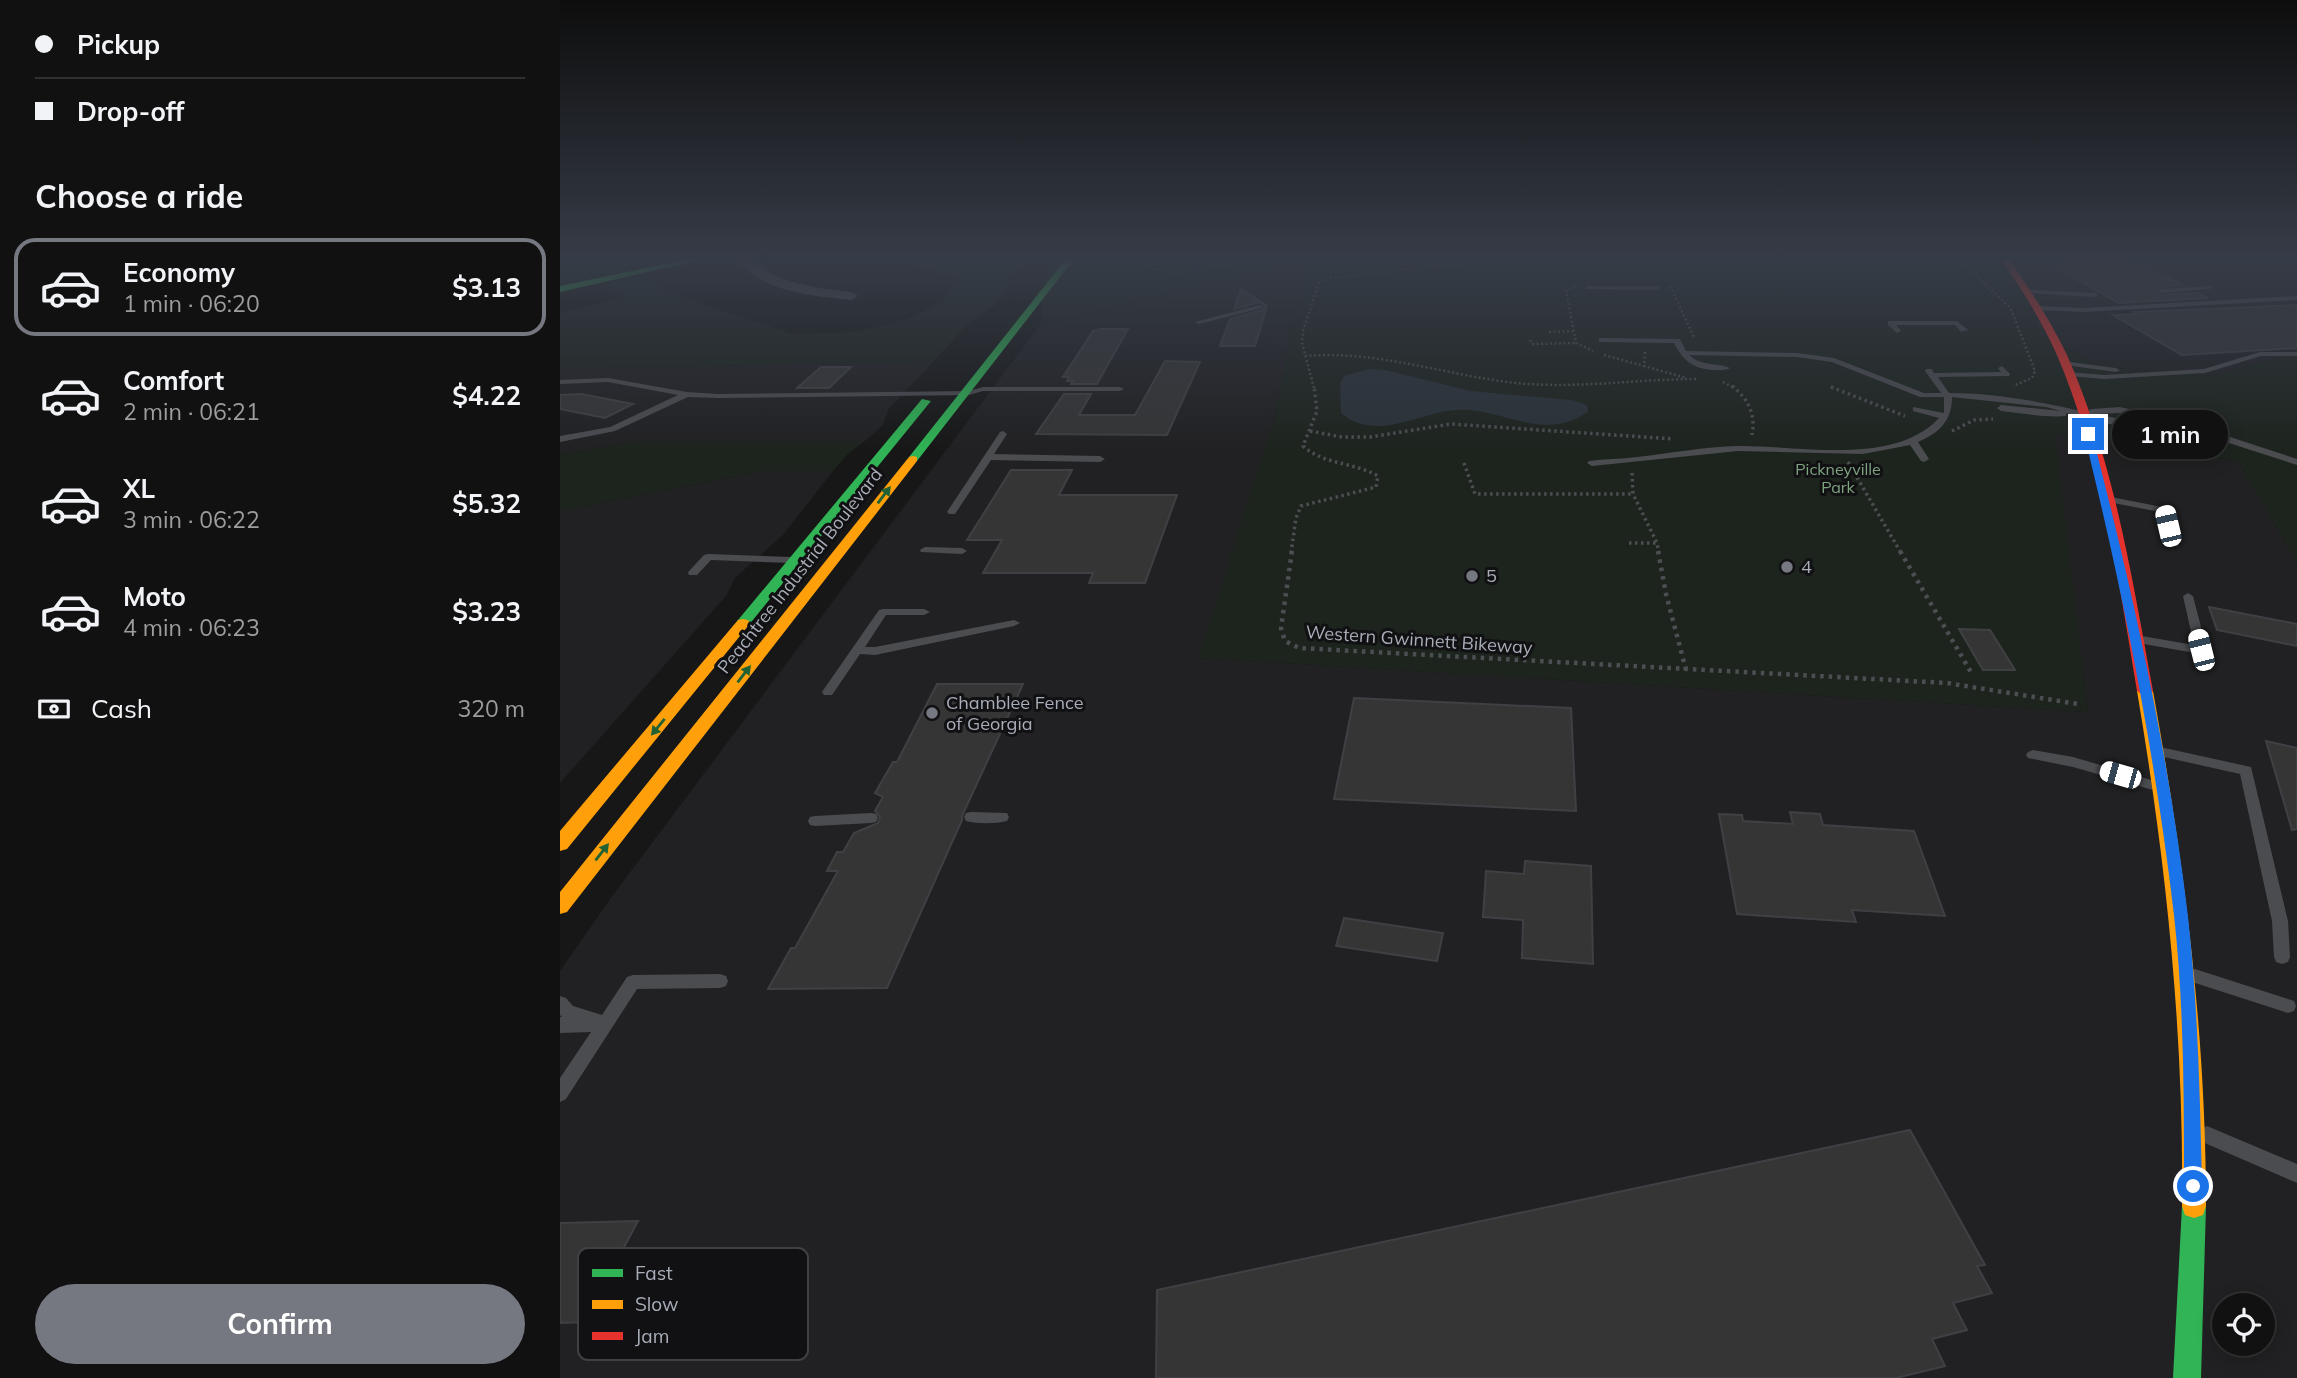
<!DOCTYPE html>
<meta charset="utf-8">
<style>
:root{--surface:#111;--page:#1a1a1a;--text:#f1f3f6;--muted:#9c9d9f;--line:#303131;--accent:#757880}
body{margin:0;font-family:Mulish,sans-serif;background:var(--page);color:var(--text);height:100vh;display:flex;flex-direction:column;font-size:26px;white-space:nowrap}
*{box-sizing:border-box;margin:0}
p{font-size:23px;color:var(--muted)}
.icon{flex:none;width:38px;height:38px;fill:none;stroke:currentColor;stroke-width:2;stroke-linecap:round;stroke-linejoin:round}
.map{position:relative;flex:1;overflow:hidden}
.panel{display:flex;flex-direction:column;background:var(--surface);width:560px}
.panel>*{flex:none}
.guide{display:grid;align-content:center;height:154px;padding:0 35px;background:var(--surface)}
.buttons{position:absolute;left:1652px;top:1293px;display:grid;gap:14px}
.buttons a{display:grid;place-items:center;width:63px;height:63px;border-radius:50%;background:var(--surface);box-shadow:0 4px 18px #0003,0 0 0 2px var(--line);font-size:35px}
.end{position:absolute;width:32px;height:32px;margin:-16px;border:9px solid #1a73e8;background:#fff;box-shadow:0 0 0 4px #fff}
.from{border-radius:50%}
.bubble{position:absolute;height:49px;border-radius:24px;background:var(--surface);box-shadow:0 4px 18px #0003,0 0 0 2px var(--line);font-size:23px;font-weight:700;line-height:49px;text-align:center}
.car{position:absolute;width:21px;height:42px;margin:-21px -10px;border-radius:9px;box-shadow:0 0 5px 2px #0007;background:linear-gradient(#fff 24%,#345 0 40%,#fff 0 76%,#345 0 86%,#fff 0)}
.guide b{display:flex;align-items:center;gap:24px;height:66px;font-size:26px}
.guide b+b{border-top:2px solid var(--line)}
.guide i{width:18px;height:18px;background:var(--text)}
ul{padding:0;list-style:none}
li{display:flex;align-items:center;gap:21px;height:98px;margin:0 14px 10px;padding:0 21px;border:4px solid transparent;border-radius:21px}
li div{flex:1}
li b{display:block;font-size:26px}
li em{font-style:normal;font-weight:700}
li.current{border-color:var(--accent)}
li>.icon{width:63px;height:63px;stroke-width:1.5}
h2{padding:0 35px;font-size:32px;line-height:84px}
.pay{display:flex;align-items:center;gap:18px;height:77px;padding:0 35px;font-size:26px}
.pay p{margin-inline-start:auto}
.primary-button{display:flex;gap:14px;margin-top:auto;padding:14px 35px}
.primary-button a{flex:1;height:80px;border-radius:42px;background:var(--accent);color:#fff;font-size:28px;font-weight:700;line-height:80px;text-align:center}
main{display:flex;flex:1;min-height:0}
.map>svg:first-child{display:block}
.built{fill:#212123;fill-rule:evenodd}
.green{fill:#1d241e}
.water{fill:#2a3239}
.building{fill:#353536;stroke:#3f4043;stroke-width:2}
.lines{fill:none;stroke-linecap:round;stroke-linejoin:round}
.path-far2{stroke:#4d4e52;stroke-width:2.5;stroke-dasharray:2 2.5;stroke-linecap:butt}
.path-far1{stroke:#4d4e52;stroke-width:3.5;stroke-dasharray:2.5 3.5;stroke-linecap:butt}
.path{stroke:#4d4e52;stroke-width:4.5;stroke-dasharray:3.5 5;stroke-linecap:butt}
.lane{fill:#4b4c50;fill-rule:evenodd}
.street{fill:#4b4c50;fill-rule:evenodd}
.fast{fill:#30b455;fill-rule:evenodd}
.slow{fill:#ff9f0a;fill-rule:evenodd}
.jam{fill:#e5322d;fill-rule:evenodd}
.oneway{fill:#206234}
.route{fill:#1a73e8}
.poi-dot{fill:#757880;stroke:#111113;stroke-width:2.5}
.labels{text-anchor:middle;stroke-width:6;stroke-linejoin:round;paint-order:stroke}
.far-park-label{font-size:16px;fill:#7fa381;stroke:#111113}
.poi-label{font-size:18px;fill:#a8adb8;stroke:#111113;text-anchor:start}
.street-label{font-size:18px;fill:#a8adb8;stroke:#111113}
.key{fill:#111113;stroke:#3e4045;stroke-width:2}
.key-label{font-size:19px;fill:#a8adb8}
</style>
<main>
<section class="panel">
<div class="guide">
<b><i class="from"></i>Pickup</b>
<b><i></i>Drop-off</b>
</div>
<h2>Choose a ride</h2>
<ul>
<li class="current"><svg class="icon" aria-label="car" viewBox="0 0 24 24"><path d="M5 17H2v-5l4-1 3-4h7l3 4 3 1v5h-3M9 17h6M6 11h13"/><circle cx="7" cy="17" r="2"/><circle cx="17" cy="17" r="2"/></svg><div><b>Economy</b><p>1 min · 06:20</p></div><em>$3.13</em></li>
<li><svg class="icon" aria-label="car" viewBox="0 0 24 24"><path d="M5 17H2v-5l4-1 3-4h7l3 4 3 1v5h-3M9 17h6M6 11h13"/><circle cx="7" cy="17" r="2"/><circle cx="17" cy="17" r="2"/></svg><div><b>Comfort</b><p>2 min · 06:21</p></div><em>$4.22</em></li>
<li><svg class="icon" aria-label="car" viewBox="0 0 24 24"><path d="M5 17H2v-5l4-1 3-4h7l3 4 3 1v5h-3M9 17h6M6 11h13"/><circle cx="7" cy="17" r="2"/><circle cx="17" cy="17" r="2"/></svg><div><b>XL</b><p>3 min · 06:22</p></div><em>$5.32</em></li>
<li><svg class="icon" aria-label="car" viewBox="0 0 24 24"><path d="M5 17H2v-5l4-1 3-4h7l3 4 3 1v5h-3M9 17h6M6 11h13"/><circle cx="7" cy="17" r="2"/><circle cx="17" cy="17" r="2"/></svg><div><b>Moto</b><p>4 min · 06:23</p></div><em>$3.23</em></li>
</ul>
<div class="pay"><svg class="icon" aria-label="cash" viewBox="0 0 24 24"><path d="M3 7h18v10H3z"/><circle cx="12" cy="12" r="2"/></svg>Cash<p>320 m</p></div>
<div class="primary-button"><a>Confirm</a></div>
</section>
<div class="map">
<svg width="1737" height="1378" viewBox="0 0 1737 1378">
<rect width="100%" height="100%" fill="#171717"/>
<path class="built" d="M1438,259H1737V357H1720L1653,376L1543,367L1480,336L1467,300Z
M745,263L714,420L639,658L1528,712L1494,433L1678,461L1737,563V1378H0V971L53,895L480,325ZM1664,1306H1703V1344H1664Z
M374,361L328,410L323,425L305,441H76L0,455V369Z
M202,471H273L223,535L175,578L166,596L0,783V511Z"/>
<path class="green" d="M0,259H120L0,286Z
M310,259H469L453,275L449,287L434,306L410,322L374,361L0,369V313L63,298L46,282L90,274L102,290L232,334L296,332L347,319L384,300L397,278L346,263Z
M495,259H1438L1467,300L1480,336L1543,367L1653,376L1720,357H1737V563L1678,461L1495,433L1528,712L638,658L714,420L745,263L480,325L485,270Z
M76,441H305L288,454L273,471H202L0,511V455Z"/>
<path class="water" d="M809,369L825,370L911,391L1012,400L1027,405L1028,412C987,440 952,414 909,410C883,408 861,419 836,424C817,428 796,427 781,413L780,384L784,376Z"/>
<path class="building" d="M1497,259H1572L1623,285L1599,287L1595,290L1599,295L1637,293L1648,298L1559,303L1494,267L1509,266Z
M681,289L707,306L695,346H660L670,319L705,309L704,305L699,302L674,309Z
M1737,305V348L1622,355L1553,315L1577,314L1574,312Z
M540,329H568L537,384H511L513,381H507L509,377H503L533,331Z
M605,361L640,362L607,435L476,434L504,394H531L519,415H575Z
M261,367H291L269,388H237Z
M21,394L73,404L45,418L0,409V395Z
M451,470H512L499,495H617L585,583H529L533,573H423L442,540H407Z
M1649,607L1737,624V646L1657,630Z
M1399,629L1430,630L1455,670H1423Z
M377,684H463L402,816V820L327,988L208,989L231,948H235L278,871H267L277,852H283L294,833L318,823L320,817L315,811L323,797L315,793L333,762H337Z
M794,698L1011,708L1016,811L774,799Z
M1706,741L1737,748V829L1732,830Z
M1230,812L1260,814L1263,825L1354,831L1385,916L1292,910L1296,922L1177,914L1159,814L1182,815L1183,821L1233,824Z
M965,861L1031,866L1033,964L962,958L963,920L923,917L926,871L964,874Z
M784,918L883,933L877,961L776,946Z
M1350,1130L1425,1265L1417,1266L1432,1293L1393,1303L1407,1330L1372,1339L1385,1366L1336,1378H596L597,1290Z
M78,1221L24,1322L0,1323V1223Z"/>
<g class="lines">
<path class="path-far2" d="M584,259L591,269L619,272L697,259
M868,259L883,263
M1399,259L1451,309L1475,371L1472,378L1453,386
M1015,286L1006,291L1016,343L1033,351
M1110,286L1134,337
M989,332L1013,331
M970,340L972,344L1016,343
M1085,352L1084,366L1126,378
M1044,355L1084,366
M745,356C818,350 884,375 956,383C1016,389 1077,379 1137,379
M1163,382L1175,388
M1271,387L1274,388
M754,388L742,343L743,331L759,282L771,278L939,259"/>
<path class="path-far1" d="M1172,386C1188,398 1196,415 1192,435
M1271,387L1345,416
M750,431L782,437H810L891,424L1114,439
M1392,431L1414,420L1433,419
M1288,462L1341,553
M904,463L915,494H1073
M1072,473L1073,494L1097,543L1099,553
M1069,543H1097
M731,553L736,518L741,506L816,487L818,476C794,462 764,465 743,446L757,411L754,386"/>
<path class="path" d="M732,551L721,628L725,641L739,648L1387,683L1518,704
M1098,551L1106,594L1126,670
M1340,551L1412,674"/>
<path class="lane" d="M1028,286H1097L1100,288L1097,290L1026,289V287Z
M1652,286L1653,287L1650,289L1600,293L1597,291L1600,289Z
M1470,290L1535,293L1538,295L1535,297L1468,293L1467,292Z
M1737,296V300L1523,312L1480,310L1477,308L1480,306L1523,308Z
M700,305L703,307L702,308L639,324L635,322Z
M1328,321H1397L1408,330L1401,332L1395,325H1336L1341,331L1337,333L1328,325Z
M1039,338L1117,339H1120L1126,351L1237,353L1274,358L1364,393H1381L1365,371L1366,369H1372L1374,373L1441,372L1438,368L1442,366L1450,374L1449,376L1378,377L1389,393C1436,393 1483,402 1529,413V410L1532,409L1560,407L1634,424L1637,425V429L1560,413L1533,414L1658,436L1661,434L1737,459V465L1669,443L1549,424L1506,413V416C1485,418 1462,413 1441,411L1437,408L1441,405L1501,411L1486,407L1392,397C1392,421 1379,433 1358,442L1369,459L1364,462L1361,461L1350,445L1303,454L1178,451L1032,466L1027,463L1029,461C1044,459 1061,459 1077,457C1111,453 1144,447 1178,446C1239,445 1333,467 1379,418L1353,411V407L1384,413V397H1360L1272,362L1237,357L1129,355C1142,367 1156,362 1170,368C1165,371 1160,370 1154,370C1134,369 1123,361 1114,343L1042,342H1039Z
M1700,352H1737V356H1701L1645,373L1544,379L1509,376L1505,374L1509,372L1544,375L1644,369Z
M1502,361L1556,368L1560,370L1556,372L1505,365H1502Z
M48,378L127,392L158,394L409,391L423,387H560L564,389L560,391H423L409,395L158,398L128,397L55,431L0,442V436L50,427L118,395L48,382L0,384V380Z
M443,431L447,434L434,454L540,456L545,459L540,462L431,460L395,514H389L387,512L440,432Z
M1546,496L1607,508L1616,541L1611,544L1606,541L1600,512L1543,501V497Z
M365,547L402,548L407,551L402,554L361,552L360,550Z
M148,554L231,557L236,560L231,563L151,560L137,575H129L128,573L129,571L144,555Z
M1628,593L1633,596L1647,650L1645,653L1641,654L1572,642L1570,639L1572,636L1576,635L1634,645L1623,596Z
M323,609H364L370,612L364,615H326L305,647H315L454,620L460,623L454,626L315,655L300,654L272,695H264L262,692L264,689L319,610Z
M1600,747L1691,767L1728,921L1730,957L1728,962L1722,964L1716,962L1714,957L1712,921L1680,774L1595,755L1593,752L1595,749Z
M1473,750L1513,757L1598,782L1600,785L1598,788L1593,790L1513,767L1468,758L1466,755L1468,752Z
M411,812L447,813L449,817L447,821C435,824 418,824 406,821L404,817L406,813Z
M311,813L316,814L318,818L316,822L311,823L255,826L250,825L248,821L250,817L255,816Z
M1635,969L1728,999L1734,1001L1736,1006L1734,1011L1728,1013L1629,981L1627,976L1629,971Z
M160,974L166,976L168,981L166,986L160,988L77,989L6,1099L0,1102V1078L31,1032L0,1033V1017H2L0,1015V996L6,998L13,1006L42,1015L67,977L73,975Z
M1647,1126L1737,1164V1183L1640,1141L1638,1135L1640,1129Z"/>
<path class="street" d="M177,259C195,259 204,272 221,278C243,287 268,289 291,292L298,296L291,300C252,295 202,293 177,259Z"/>
<path class="fast" d="M128,259H144L0,292V286Z
M506,259H514L357,461H349V457Z
M362,399L371,401L188,626H178L176,623L178,620Z
M1634,1194L1643,1197L1646,1206L1641,1378H1613L1622,1206L1625,1197Z"/>
<path class="slow" d="M353,456L357,457V461L7,912L0,914V892L349,457Z
M183,619L188,620L190,623L188,626L7,849L0,851V831L178,620Z
M1585,686L1593,691C1624,862 1646,1032 1646,1206L1643,1215L1634,1218L1625,1215L1622,1206C1624,1032 1606,862 1577,691Z"/>
<path class="jam" d="M1441,259H1449C1470,290 1491,321 1507,355C1554,461 1572,578 1593,691L1591,695L1585,696L1577,691C1558,578 1542,461 1497,355C1482,321 1462,290 1441,259Z"/>
</g>
<defs><path id="oneway-solid" d="M-6-.8H1V-3.2L6.5 0L1 3.2V.8H-6Z" transform="scale(1.75)"/></defs>
<g class="oneway">
<use href="#oneway-solid" transform="translate(324 495) rotate(-53)"/>
<use href="#oneway-solid" transform="translate(184 674) rotate(-52)"/>
<use href="#oneway-solid" transform="translate(98 727) rotate(129)"/>
<use href="#oneway-solid" transform="translate(42 852) rotate(-52)"/>
</g>
<linearGradient id="sky" x2="0" y2="1"><stop stop-color="#0d0d0d"/><stop offset="0.57" stop-color="#363c47"/><stop offset="1" stop-color="#363c47" stop-opacity="0"/></linearGradient>
<rect width="1737" height="452" fill="url(#sky)"/>
<path class="route" d="M1528,432L1532,434C1573,592 1609,754 1628,917C1638,1006 1640,1096 1642,1186L1640,1192L1633,1195L1627,1192L1624,1186C1624,1096 1624,1005 1614,915C1595,753 1563,592 1524,434Z"/>
<g class="poi-dot">
<circle cx="1227" cy="567" r="7"/>
<circle cx="912" cy="576" r="7"/>
<circle cx="372" cy="713" r="7"/>
</g>
<g class="labels">
<g class="far-park-label">
<text x="1278" y="475">Pickneyville<tspan x="1278" dy="18">Park</tspan></text>
</g>
<g class="poi-label">
<text x="1241" y="573">4</text>
<text x="926" y="582">5</text>
<text x="386" y="709">Chamblee Fence<tspan x="386" dy="21">of Georgia</tspan></text>
</g>
<g class="street-label">
<text transform="translate(240 571) rotate(-52)" y="6">Peachtree Industrial Boulevard</text>
<text transform="translate(859 640) rotate(4)" y="6">Western Gwinnett Bikeway</text>
</g>
</g>
<rect x="18" y="1248" width="230" height="112" rx="10" class="key"/>
<rect x="32" y="1269" width="31" height="8" fill="#30b455"/>
<rect x="32" y="1300" width="31" height="9" fill="#ff9f0a"/>
<rect x="32" y="1332" width="31" height="8" fill="#e5322d"/>
<g class="key-label">
<text x="75" y="1280">Fast</text>
<text x="75" y="1311">Slow</text>
<text x="75" y="1343">Jam</text>
</g>
</svg>
<div class="buttons">
<a><svg class="icon" aria-label="locate" viewBox="0 0 24 24"><circle cx="12" cy="12" r="6"/><path d="M12 2v4M12 18v4M2 12h4M18 12h4"/></svg></a>
</div>
<i class="end from" style="left:1633px;top:1186px"></i>
<i class="end" style="left:1528px;top:434px"></i>
<div class="bubble" style="left:1552px;top:410px;width:116px">1 min</div>
<i class="car" style="left:1608px;top:526px;rotate:347deg"></i>
<i class="car" style="left:1641px;top:650px;rotate:346deg"></i>
<i class="car" style="left:1560px;top:775px;rotate:286deg"></i>
</div>
</main>
